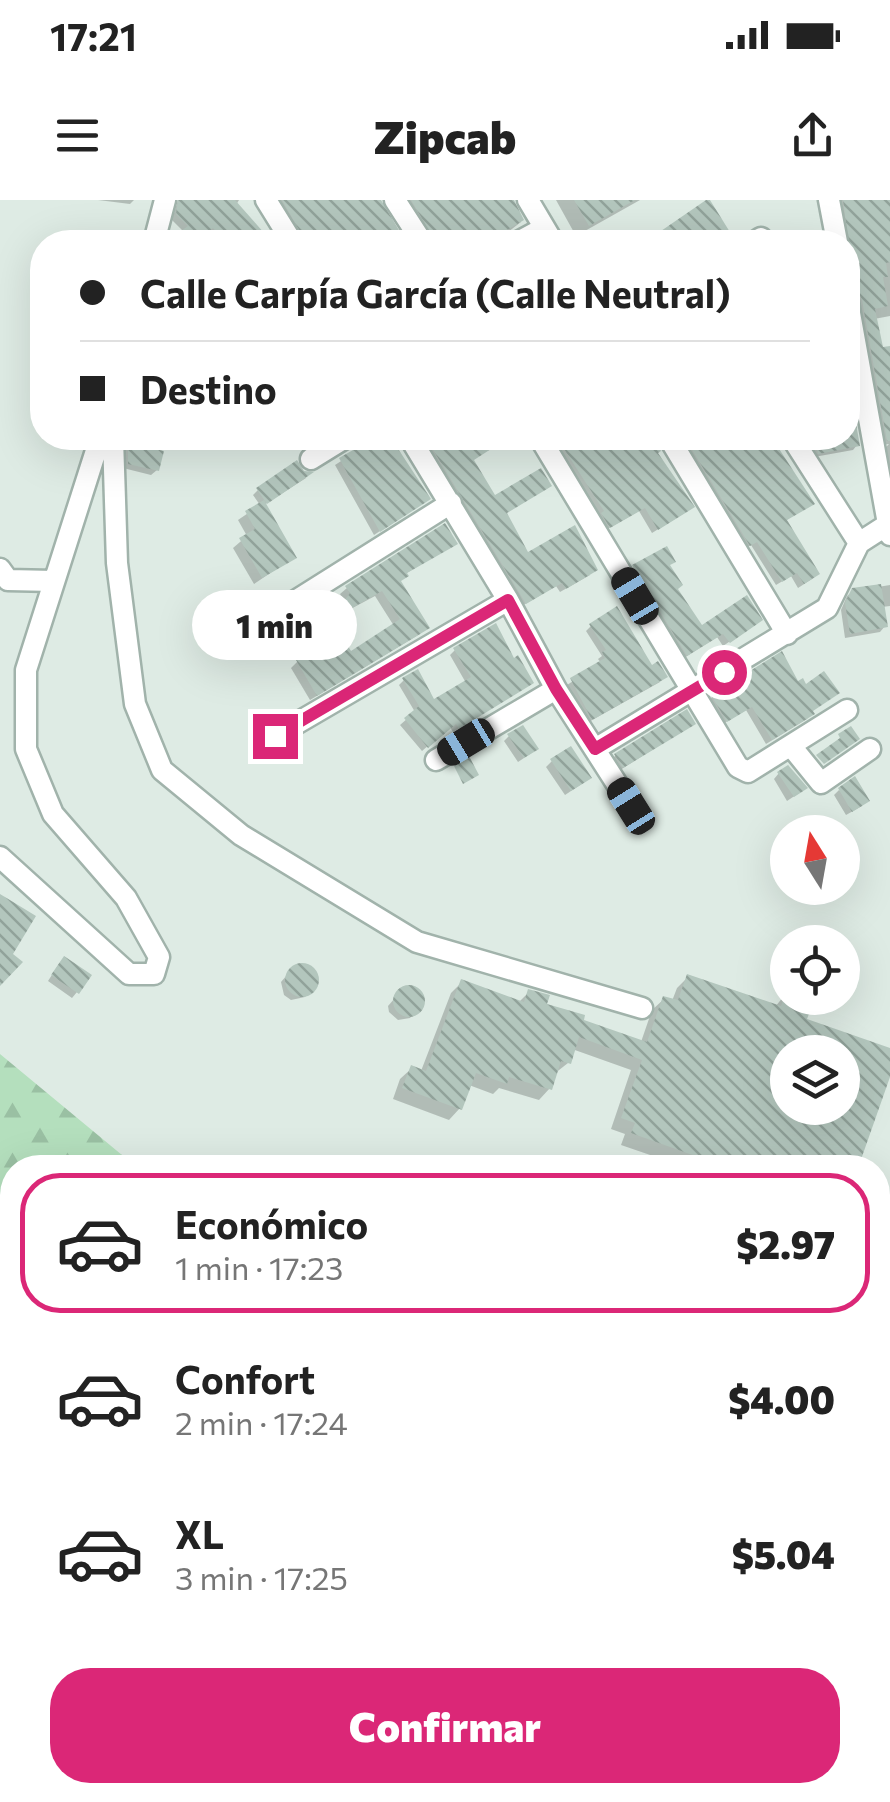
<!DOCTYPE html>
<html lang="es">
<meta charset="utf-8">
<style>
:root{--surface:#fff;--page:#f6f6f6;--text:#222;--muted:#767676;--line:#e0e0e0;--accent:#db2777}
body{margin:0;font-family:Commissioner,sans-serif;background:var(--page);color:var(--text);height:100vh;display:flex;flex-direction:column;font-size:38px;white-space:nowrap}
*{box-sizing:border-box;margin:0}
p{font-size:32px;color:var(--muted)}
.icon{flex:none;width:55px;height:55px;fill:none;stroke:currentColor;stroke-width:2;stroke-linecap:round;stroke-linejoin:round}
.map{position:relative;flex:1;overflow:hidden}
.sheet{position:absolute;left:0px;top:955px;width:890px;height:648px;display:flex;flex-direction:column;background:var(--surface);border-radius:40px 40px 0 0;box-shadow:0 10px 40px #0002}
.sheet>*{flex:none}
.hud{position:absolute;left:30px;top:30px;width:830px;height:220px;border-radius:40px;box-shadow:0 10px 40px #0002;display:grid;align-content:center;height:220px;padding:0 50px;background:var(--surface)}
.needle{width:65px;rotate:349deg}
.buttons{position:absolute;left:770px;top:615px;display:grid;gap:20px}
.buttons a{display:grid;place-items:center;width:90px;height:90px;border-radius:50%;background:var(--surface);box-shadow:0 10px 40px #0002;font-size:50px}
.end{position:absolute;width:45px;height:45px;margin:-22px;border:12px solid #db2777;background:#fff;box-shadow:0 0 0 5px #fff}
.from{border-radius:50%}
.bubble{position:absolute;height:70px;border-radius:35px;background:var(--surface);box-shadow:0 10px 40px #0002;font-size:32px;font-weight:800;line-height:70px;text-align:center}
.car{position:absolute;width:30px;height:60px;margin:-30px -15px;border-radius:12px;box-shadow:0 0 8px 2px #0007;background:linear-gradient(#222 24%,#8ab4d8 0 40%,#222 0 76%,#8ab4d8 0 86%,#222 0)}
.hud b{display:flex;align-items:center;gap:35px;height:95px;font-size:38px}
.hud b+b{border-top:2px solid var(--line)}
.hud i{width:25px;height:25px;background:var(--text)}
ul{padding:18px 0 0;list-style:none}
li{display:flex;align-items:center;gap:30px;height:140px;margin:0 20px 15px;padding:0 30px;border:5px solid transparent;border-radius:40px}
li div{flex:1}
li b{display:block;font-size:38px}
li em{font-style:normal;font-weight:800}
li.active{border-color:var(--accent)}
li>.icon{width:90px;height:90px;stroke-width:1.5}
.button{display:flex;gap:20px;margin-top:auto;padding:20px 50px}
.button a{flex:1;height:115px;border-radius:40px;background:var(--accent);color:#fff;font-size:40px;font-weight:800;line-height:115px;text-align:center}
.status{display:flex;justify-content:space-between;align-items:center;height:70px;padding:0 50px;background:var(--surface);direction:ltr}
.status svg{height:28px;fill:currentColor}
header{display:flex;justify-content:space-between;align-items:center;height:130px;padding:0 50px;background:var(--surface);font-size:45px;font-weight:800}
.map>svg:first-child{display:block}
.forest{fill:url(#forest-firs)}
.shadow{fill:#0003;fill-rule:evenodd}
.building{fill:url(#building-back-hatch);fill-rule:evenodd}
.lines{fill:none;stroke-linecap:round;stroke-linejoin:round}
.service-casing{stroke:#a1b3ab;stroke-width:15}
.minor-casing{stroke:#a1b3ab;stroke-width:25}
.path{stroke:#7bb29e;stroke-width:4;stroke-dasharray:5 8;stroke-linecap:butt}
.service{stroke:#fff;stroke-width:10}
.minor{stroke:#fff;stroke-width:20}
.path-bridge{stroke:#7bb29e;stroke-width:4;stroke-dasharray:5 8;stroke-linecap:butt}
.route{stroke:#db2777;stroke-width:12}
</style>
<div class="status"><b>17:21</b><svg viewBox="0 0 49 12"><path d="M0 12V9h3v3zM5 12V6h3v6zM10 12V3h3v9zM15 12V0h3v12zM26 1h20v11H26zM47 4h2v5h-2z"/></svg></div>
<header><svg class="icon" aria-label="menu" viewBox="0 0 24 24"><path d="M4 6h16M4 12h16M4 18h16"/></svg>Zipcab<svg class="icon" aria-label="share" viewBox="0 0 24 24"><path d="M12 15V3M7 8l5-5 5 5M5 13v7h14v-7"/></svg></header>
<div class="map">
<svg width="890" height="1602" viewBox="0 0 890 1602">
<defs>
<pattern id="forest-firs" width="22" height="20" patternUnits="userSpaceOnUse" patternTransform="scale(2.5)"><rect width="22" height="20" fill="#b4dfbd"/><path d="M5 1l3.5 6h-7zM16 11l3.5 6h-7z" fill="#9ac0a3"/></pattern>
<pattern id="building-back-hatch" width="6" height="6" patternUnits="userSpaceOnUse" patternTransform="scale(2.5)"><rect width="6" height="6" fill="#b3c6bd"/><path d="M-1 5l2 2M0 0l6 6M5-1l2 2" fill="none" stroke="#91a29a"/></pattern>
</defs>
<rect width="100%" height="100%" fill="#deebe4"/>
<path class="forest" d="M0,854L128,960L124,967L12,968V1066L0,1067Z"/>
<path class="shadow" d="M98,0H134L130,4Z
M178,0H239L236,5L268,42H216L206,32L192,42H177L175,40L184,32L172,20Z
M274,0H379L404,42H299Z
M403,0H510L521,22L503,36L504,42H430Z
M556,0H640L576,36Z
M837,0H890V116L874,119L881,150L890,148V272H887L883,250L889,244L882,245Z
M848,199L857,245L853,250L814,257L811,238H848Z
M377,238H387L428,299L374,335L335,265Z
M426,238H503L472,260L527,355L590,375L560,392L556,386L520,407L421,243Z
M547,238H653L655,253L686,312L652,333L639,311L604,331L597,320L600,317Z
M677,238H770L812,303L785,321L812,379L798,388L791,376L776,385L751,345L744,349Z
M129,246L157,270L151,275L123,268L124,251Z
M302,273L306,278L264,305L294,357L254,384L233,348L247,336L238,320L260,305L253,295L258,290Z
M455,344L405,374L399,383L420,434L310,500L291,468L297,462L350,455L394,426L375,396L330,420L345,402L340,394L347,388Z
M634,367H668L675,389L701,428L754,425L723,446L717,437L681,460L629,372Z
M890,385V406L882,407L885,426L880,432L845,438L841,410L847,396L853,391Z
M591,426L660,482L587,523L567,485L601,463L598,459L602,456L586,431Z
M455,450L526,487L453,532L450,527L422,551L400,525L415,512L399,485L404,480L433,503L466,483L450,455Z
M712,497L811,512L807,519L766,544L746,510L721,525L707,502Z
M693,524L617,572L610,561L615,556Z
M509,536L530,554L518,562L504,541Z
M552,561L583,583L565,595L546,567Z
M779,573L799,593L787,601L774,579Z
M839,590L862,606L846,615L834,595Z
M59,764L77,792L72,798L48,781Z
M307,766L315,772L317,782L305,797L291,800L284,795L281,782L293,768Z
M688,777L775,807L788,791V798L812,799L804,821L890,851V870L855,968H688L621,945L625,934L611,929L631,870L572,849L568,863L554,874L550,888L539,900L499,888L493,894L469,885L460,908L449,920L393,899L400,879L412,868L421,871L451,793L462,782L518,803L529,792L544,806L641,842L652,810L664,799L672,801L677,788ZM788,852H842V908H788Z
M411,789L420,795L423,804L410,818L398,820L389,812L388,806L402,790Z"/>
<path class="building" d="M178,0H235L272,42H225L213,28L194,42H186L178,33L188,26L176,14Z
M282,0H381L406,42H306Z
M411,0H514L524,20L487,42H436Z
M574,0H635L589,26Z
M706,0H710L733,37L724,42H645Z
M843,0H890V62L886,63L888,77H883L888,106L875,109L883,147L890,146V241H887L862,100L854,82Z
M848,196H851L860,246L818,254L815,238H848Z
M374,238H391L431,299L380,332L339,258Z
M426,238H508L474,260L495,295L541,268L552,286L507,313L528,352L575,325L598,370L566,389L562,383L526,404Z
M557,238H655L661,251L658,253L695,307L658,330L645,308L610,328L601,313L604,311Z
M685,238H772L815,304L787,320L820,374L804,384L797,373L782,382L757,342L750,346Z
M128,243L164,251L159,271L128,264Z
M297,260L304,271L314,272L267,304L256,288Z
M264,300L297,358L262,378L239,338L255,329L245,311Z
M445,323L458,344L407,373L409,376L401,381L430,428L317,496L296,460L340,433L351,451L400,419L382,391L329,421L350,393L345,386Z
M667,346L676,362L670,365L683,385L678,389L702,425L747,395L763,420L730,443L723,434L687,456L632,365Z
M881,384L888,427L850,434L845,403L852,388Z
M617,406L652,465L658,461L668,477L592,520L570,478L605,458L602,452L606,450L589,424Z
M496,423L514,458L518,455L534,483L459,529L456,524L428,548L404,518L419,506L402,478L418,469L434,499L471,477L453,448Z
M782,451L798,481L803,478L806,484L824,471L840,493L813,511L815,514L772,540L752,507L727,522L711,495Z
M687,509L696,524L623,568L614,554Z
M523,525L539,549L524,558L507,534Z
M851,526L860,539L824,564L816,555L840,538L838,534Z
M571,546L592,578L571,591L550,559Z
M469,556L479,575L463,584L454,566Z
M788,565L808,588L794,597L777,572Z
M855,576L870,601L852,612L838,588Z
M0,694L36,716L13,754L23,762L0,786Z
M64,756L92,775L79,794L51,775Z
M285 780a17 17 0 1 1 34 0a17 17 0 1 1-34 0Z
M687,774L781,806L784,798H815L807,819L890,848V877L858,968H729L631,933L635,923L621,918L642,860L579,837L571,864L561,861L552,890L509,877L507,884L476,873L462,910L402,888L411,865L426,871L461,779L524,802L528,789L550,795L547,804L585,815L584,820L647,842L663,796L678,800ZM788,852H842V908H788Z
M393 801a16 16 0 1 1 32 0a16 16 0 1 1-32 0Z"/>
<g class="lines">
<g class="service-casing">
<path id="service" d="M0,1142L12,1134
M878,1465L890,1476"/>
</g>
<g class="minor-casing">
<path id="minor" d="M266,0L292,42
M395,0L422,42
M528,0L553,42
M829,0L837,42
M154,42L165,0
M518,42L544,28
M755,42L761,38
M848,102L890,335
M113,238L117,363L135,504L162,570L241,635L417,742L642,808
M410,238L508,400L556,489L631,606
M540,238L738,567L748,572L847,510
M669,238L787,434
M792,238L859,343
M311,259L345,238
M0,369L8,380L54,381
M281,410L451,303
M275,536L508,400
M791,546L821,583L870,549
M595,549L827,408L859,343L890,323
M436,560L556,489
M0,657L129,774H154L159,757L126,698L53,614L26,549V470L100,238
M0,1440L12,1439
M588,1590L627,1602
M666,1602L683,1590"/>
</g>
<path class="path" d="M0,1234L12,1230"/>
<use href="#service" class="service"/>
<use href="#minor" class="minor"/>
<path class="path-bridge" d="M878,1480L890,1473"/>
</g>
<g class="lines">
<path class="route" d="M275,536L508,400L556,489L595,549L724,472"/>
</g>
</svg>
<div class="buttons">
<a><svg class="needle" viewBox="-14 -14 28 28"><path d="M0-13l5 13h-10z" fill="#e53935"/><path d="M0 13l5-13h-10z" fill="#767676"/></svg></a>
<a><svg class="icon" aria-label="locate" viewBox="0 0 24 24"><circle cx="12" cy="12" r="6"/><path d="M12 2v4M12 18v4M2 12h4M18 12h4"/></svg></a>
<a><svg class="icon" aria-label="layers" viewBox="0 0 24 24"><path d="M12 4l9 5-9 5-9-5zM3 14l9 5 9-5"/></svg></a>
</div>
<i class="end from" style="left:724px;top:472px"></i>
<i class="end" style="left:275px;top:536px"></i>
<div class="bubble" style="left:192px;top:390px;width:165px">1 min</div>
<i class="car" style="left:635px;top:396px;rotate:329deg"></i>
<i class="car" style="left:466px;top:542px;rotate:239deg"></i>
<i class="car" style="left:631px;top:606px;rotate:328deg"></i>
<div class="hud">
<b><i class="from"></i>Calle Carpía García (Calle Neutral)</b>
<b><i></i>Destino</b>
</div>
<section class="sheet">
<ul>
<li class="active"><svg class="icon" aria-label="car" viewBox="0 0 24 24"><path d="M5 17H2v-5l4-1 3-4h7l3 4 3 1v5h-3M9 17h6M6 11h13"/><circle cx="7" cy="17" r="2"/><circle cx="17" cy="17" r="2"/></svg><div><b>Económico</b><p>1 min · 17:23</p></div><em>$2.97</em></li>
<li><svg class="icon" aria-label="car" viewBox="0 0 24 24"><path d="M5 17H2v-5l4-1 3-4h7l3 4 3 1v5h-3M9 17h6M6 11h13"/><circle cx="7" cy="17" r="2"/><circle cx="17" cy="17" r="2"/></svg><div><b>Confort</b><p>2 min · 17:24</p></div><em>$4.00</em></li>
<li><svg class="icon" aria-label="car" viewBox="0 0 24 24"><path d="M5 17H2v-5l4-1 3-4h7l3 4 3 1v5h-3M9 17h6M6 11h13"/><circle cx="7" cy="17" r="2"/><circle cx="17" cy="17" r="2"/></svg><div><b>XL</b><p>3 min · 17:25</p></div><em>$5.04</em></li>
</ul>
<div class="button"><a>Confirmar</a></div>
</section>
</div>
